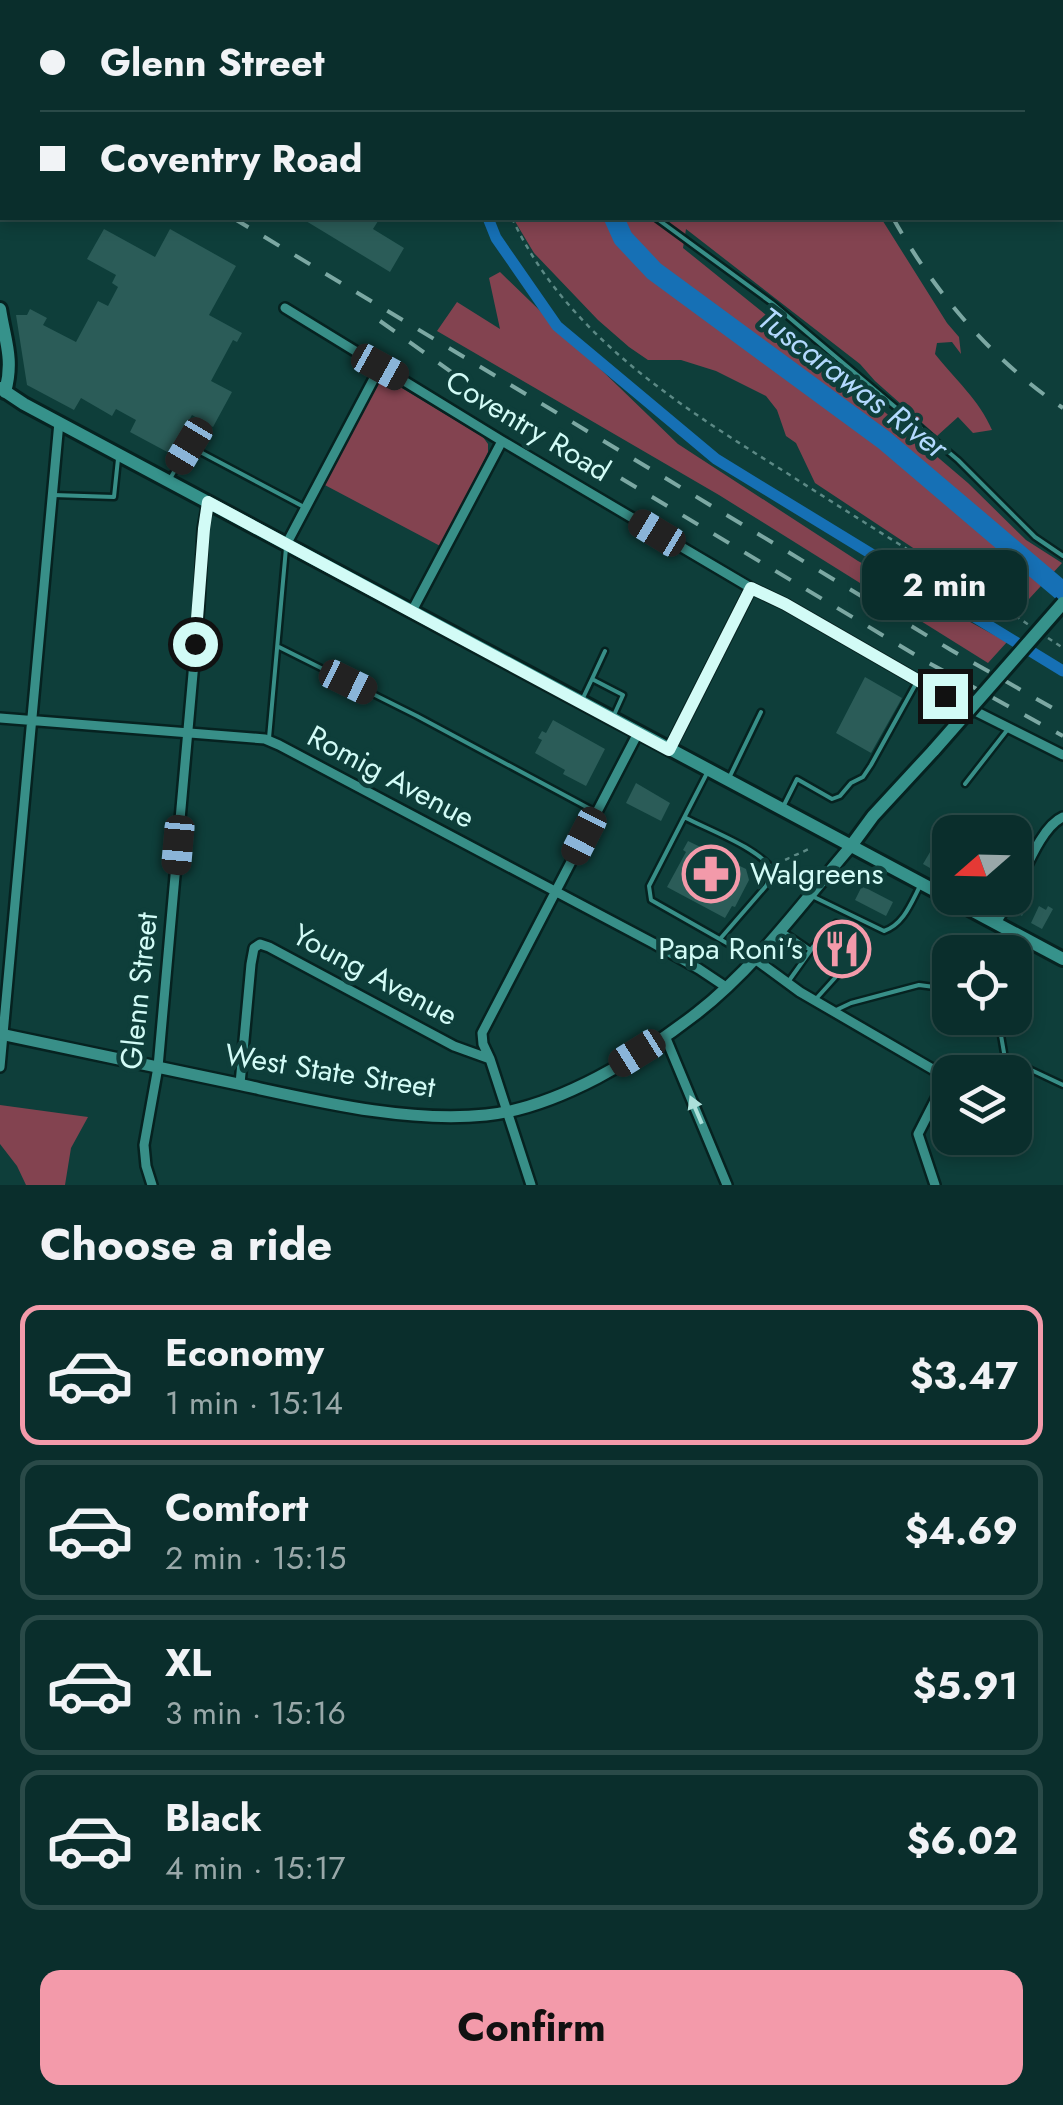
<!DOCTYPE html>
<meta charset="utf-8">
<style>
:root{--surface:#0a2e2c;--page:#183a38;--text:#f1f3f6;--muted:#99a8a9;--line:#2a4a48;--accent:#f39aaa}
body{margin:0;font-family:Jost,sans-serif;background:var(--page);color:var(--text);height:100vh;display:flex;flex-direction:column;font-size:38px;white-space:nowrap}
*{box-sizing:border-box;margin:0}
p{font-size:32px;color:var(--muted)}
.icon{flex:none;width:55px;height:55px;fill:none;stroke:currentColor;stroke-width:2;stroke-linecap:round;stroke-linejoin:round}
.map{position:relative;height:1185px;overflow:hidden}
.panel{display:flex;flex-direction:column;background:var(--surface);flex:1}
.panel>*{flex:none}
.top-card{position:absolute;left:0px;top:0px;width:1065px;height:220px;box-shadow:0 5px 15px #0003,0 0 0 2px var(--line);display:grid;align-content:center;height:220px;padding:0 40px;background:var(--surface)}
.needle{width:65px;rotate:250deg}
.fabs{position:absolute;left:932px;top:815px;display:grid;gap:20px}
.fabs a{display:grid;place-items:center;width:100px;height:100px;border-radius:20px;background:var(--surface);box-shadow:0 5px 15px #0003,0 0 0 2px var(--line);font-size:50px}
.end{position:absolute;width:45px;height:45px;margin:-22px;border:12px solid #d2fbf6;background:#111;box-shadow:0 0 0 5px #111}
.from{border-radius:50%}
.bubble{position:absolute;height:70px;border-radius:20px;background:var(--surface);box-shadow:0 5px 15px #0003,0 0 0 2px var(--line);font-size:32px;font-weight:700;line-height:70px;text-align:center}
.car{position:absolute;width:30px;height:60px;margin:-30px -15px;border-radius:12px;box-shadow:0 0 8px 2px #0007;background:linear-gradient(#222 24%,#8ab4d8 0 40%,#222 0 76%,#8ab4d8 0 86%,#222 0)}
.top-card b{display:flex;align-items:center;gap:35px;height:95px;font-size:38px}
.top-card b+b{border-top:2px solid var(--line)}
.top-card i{width:25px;height:25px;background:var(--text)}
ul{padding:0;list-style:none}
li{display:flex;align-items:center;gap:30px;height:140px;margin:0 20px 15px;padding:0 20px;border:5px solid var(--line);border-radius:20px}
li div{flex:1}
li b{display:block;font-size:38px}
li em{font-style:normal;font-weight:700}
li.selected{border-color:var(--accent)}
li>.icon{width:90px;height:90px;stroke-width:1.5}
h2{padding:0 40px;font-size:45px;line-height:120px}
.button{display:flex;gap:20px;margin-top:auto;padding:20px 40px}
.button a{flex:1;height:115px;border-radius:20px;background:var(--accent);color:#111;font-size:40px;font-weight:700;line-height:115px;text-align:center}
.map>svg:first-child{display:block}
.green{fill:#834350}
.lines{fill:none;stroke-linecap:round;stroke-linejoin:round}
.canal{stroke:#1670b5;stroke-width:11}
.river{stroke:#1670b5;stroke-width:20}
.building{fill:#2b5c58}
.service-casing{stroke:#062220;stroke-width:9}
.minor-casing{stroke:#062220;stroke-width:14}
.tertiary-casing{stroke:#062220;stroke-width:16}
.secondary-casing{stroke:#062220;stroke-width:18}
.path{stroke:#5c8985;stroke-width:2.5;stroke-dasharray:5 5;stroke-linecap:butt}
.service{stroke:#388f88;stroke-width:4}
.minor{stroke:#388f88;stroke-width:9}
.tertiary{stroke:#388f88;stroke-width:11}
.secondary{stroke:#36928b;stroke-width:12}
.rail{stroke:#7ca8a3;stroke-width:4;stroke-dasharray:18 18;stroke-linecap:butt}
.secondary-bridge-casing{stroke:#062220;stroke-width:18;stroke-linecap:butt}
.secondary-bridge{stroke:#36928b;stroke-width:12}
.oneway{fill:#ace0da}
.route{stroke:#d2fbf6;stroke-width:12}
.labels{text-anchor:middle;stroke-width:9;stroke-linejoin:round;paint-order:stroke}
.street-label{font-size:30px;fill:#d2fbf6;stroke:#0e3e3a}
.poi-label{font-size:30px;fill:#d2fbf6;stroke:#0e3e3a;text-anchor:start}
.water-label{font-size:32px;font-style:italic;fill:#b3d9fe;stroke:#0e3e3a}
</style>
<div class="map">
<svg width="1063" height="1185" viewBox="0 0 1063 1185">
<rect width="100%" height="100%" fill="#0e3e3a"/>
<path class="green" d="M513,218H881L947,323L959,337L961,354L952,342L937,343L935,354C954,378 980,401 992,430L973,433L958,417L937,436L875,381L860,364L686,229L683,248L853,385L968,483L1026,540L1062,563L1018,611L954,575L815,483L796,443L786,436L777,410L766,396L716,371L681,360H648L629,347L598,320L534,253Z
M500,272L678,444L858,561L1007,642L988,663L719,495L437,331L457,302L500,329L489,278Z
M379,378L387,379L483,437L488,444V452L442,547L321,483Z
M0,1105L88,1117L71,1148L65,1185H26L17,1166L0,1144Z"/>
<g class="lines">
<path class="canal" d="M463,2V0
M488,218L496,238L557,326L716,459L1063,671"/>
<path class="river" d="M588,2V0
M614,218L623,238L654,271L884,440L1063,592"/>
</g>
<path class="building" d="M301,218H380L373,229L404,248L390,272Z
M104,229L155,257L170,229L236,266L209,315L242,333L237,342L233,340L211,381L232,392L213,427L192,415L171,454L130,432L136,420L116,409L112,416L81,398L74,410L27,385L16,315H27L30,309L47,318L43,325L76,342L98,301L108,306L118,287L112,283L116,275L87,259Z
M865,677L902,698L871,753L836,733Z
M553,720L605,749L586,786L563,774L565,770L535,753L542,740L538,738L542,731L546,733Z
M636,783L670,803L661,821L626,803Z
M688,841L746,869L749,880L735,907L732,906L725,918L667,887L686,852L683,850Z
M933,847L950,856V868L946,866L942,875L923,864Z
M862,886L893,902L886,916L855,900Z
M1022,889L1032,896L1022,916L1010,909Z
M1039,906L1046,910L1048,906L1053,909L1042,929L1031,923Z"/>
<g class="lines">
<g class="service-casing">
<path id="service" d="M181,2L182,0
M627,2V0
M937,2L939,0
M1062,198H1063
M656,218L772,303L958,460L1035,537L1063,556
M171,477L189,446L304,507
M53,495L114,497L118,459
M279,647L417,716L594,811
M592,679L605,651
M582,700L592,679L623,695L614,715
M269,738L286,548
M706,775L649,886L651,900L753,958
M730,776L761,712
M965,784L1008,729
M784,805L797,779L832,799L840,796L851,783L863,777L871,765L918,680
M686,818C709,830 761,849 773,871L766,886L720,939
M814,897L884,931C904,924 911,903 921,884
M784,932L809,949
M788,982L813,947L836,923L850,929L862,941V948L815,1000
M834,1011L851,1003L919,985L950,989
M998,1018L1007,1070L1027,1068L1063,1085"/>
</g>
<g class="minor-casing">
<path id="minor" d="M60,0L65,2
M285,308L502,441L751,588L785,604L945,696L1063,755
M287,543L380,367
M412,611L502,441
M0,718L265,739L279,745L653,943L699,969L726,987
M669,750L751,588
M1015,890C1026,869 1042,826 1063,817
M996,923L1011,898
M755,959L800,992L941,1074L944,1083L918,1134L935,1185
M665,1036L727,1185
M0,1067L59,422
M240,1084L251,964L254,948L260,944L269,947L454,1046L490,1059
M152,1185L146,1166L144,1145L158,1067L199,606L203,529L208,501
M531,1185L490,1059L483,1044L482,1033L638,733"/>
</g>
<g class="tertiary-casing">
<path id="tertiary" d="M0,1034C79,1051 159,1067 238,1084C317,1101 406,1123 486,1115C557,1108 642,1056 697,1013C756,967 802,903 851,846"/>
</g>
<g class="secondary-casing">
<path id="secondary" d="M0,309C5,341 14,359 5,392
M0,388L24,404L1063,959
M851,846L873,816L934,750"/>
</g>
<path class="path" d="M482,2V0
M512,218C565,333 678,405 782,470C832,502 881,533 931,564C964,584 997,603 1029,625
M1048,638L1063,648
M776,864L811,848"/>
<use href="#service" class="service"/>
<use href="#minor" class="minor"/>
<use href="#tertiary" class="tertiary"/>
<use href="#secondary" class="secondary"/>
<path class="rail" d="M823,0V2
M0,76L2,77
M233,218L951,650L1063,714
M893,218C934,292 992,360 1063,408
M380,321L492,401L929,663L1063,736"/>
<g class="secondary-bridge-casing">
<path id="secondary-bridge" d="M934,750L1063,603"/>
</g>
<use href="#secondary-bridge" class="secondary-bridge"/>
</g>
<defs><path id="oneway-solid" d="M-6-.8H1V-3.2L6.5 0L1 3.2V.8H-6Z" transform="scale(2.5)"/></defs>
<use class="oneway" href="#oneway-solid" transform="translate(696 1110) rotate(-113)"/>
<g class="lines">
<path class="route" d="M195,644L204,529L208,502L669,750L751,588L785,604L945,696"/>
</g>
<defs>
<g id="pharmacy-ring" transform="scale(2.875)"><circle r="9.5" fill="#0e3e3a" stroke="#f39aaa" stroke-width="1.5"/><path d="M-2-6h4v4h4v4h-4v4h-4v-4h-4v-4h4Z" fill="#f39aaa"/></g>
<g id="restaurant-ring" transform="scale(2.875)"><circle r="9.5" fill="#0e3e3a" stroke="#f39aaa" stroke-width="1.5"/><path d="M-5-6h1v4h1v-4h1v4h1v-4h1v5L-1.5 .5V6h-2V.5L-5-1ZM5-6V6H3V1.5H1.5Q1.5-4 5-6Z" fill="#f39aaa"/></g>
</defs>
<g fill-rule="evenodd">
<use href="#pharmacy-ring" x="711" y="874"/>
<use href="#restaurant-ring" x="842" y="949"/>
</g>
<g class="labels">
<g class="street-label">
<text transform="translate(528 426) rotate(31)" y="10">Coventry Road</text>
<text transform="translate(391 777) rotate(28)" y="10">Romig Avenue</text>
<text transform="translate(375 975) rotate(28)" y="10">Young Avenue</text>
<text transform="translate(139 991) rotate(-84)" y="10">Glenn Street</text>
<text transform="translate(330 1071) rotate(9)" y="10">West State Street</text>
</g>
<g class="poi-label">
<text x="750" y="884">Walgreens</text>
<text x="803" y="959" text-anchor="end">Papa Roni's</text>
</g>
<g class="water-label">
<text transform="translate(853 383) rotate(37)" y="11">Tuscarawas River</text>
</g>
</g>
</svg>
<div class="fabs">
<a><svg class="needle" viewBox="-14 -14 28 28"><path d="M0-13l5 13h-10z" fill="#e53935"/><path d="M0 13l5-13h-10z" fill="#99a8a9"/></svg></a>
<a><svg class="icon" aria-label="locate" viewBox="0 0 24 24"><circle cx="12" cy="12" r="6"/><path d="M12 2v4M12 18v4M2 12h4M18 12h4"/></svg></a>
<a><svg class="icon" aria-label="layers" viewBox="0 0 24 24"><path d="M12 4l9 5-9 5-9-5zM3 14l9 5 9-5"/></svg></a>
</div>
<i class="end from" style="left:195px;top:644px"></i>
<i class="end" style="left:945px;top:696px"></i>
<div class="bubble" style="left:862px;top:550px;width:165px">2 min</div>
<i class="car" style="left:380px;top:367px;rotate:119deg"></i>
<i class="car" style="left:189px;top:446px;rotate:211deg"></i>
<i class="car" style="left:657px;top:533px;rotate:301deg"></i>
<i class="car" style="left:348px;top:682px;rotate:116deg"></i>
<i class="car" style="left:584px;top:836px;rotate:207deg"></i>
<i class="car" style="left:178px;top:845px;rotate:185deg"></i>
<i class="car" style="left:637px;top:1053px;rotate:238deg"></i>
<div class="top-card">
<b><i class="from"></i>Glenn Street</b>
<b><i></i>Coventry Road</b>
</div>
</div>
<section class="panel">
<h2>Choose a ride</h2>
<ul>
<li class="selected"><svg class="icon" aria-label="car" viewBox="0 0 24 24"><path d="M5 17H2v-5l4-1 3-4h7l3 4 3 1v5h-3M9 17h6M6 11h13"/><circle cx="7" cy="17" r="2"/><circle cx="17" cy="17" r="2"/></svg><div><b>Economy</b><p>1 min · 15:14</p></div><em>$3.47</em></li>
<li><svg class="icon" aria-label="car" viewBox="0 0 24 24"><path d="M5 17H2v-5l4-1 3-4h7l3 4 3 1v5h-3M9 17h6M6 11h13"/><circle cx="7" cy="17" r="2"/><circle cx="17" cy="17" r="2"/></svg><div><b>Comfort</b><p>2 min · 15:15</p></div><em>$4.69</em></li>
<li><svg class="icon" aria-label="car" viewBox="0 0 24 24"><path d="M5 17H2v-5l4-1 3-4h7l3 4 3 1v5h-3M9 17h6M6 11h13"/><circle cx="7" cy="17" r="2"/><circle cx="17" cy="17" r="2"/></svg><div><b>XL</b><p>3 min · 15:16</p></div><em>$5.91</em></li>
<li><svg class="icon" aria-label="car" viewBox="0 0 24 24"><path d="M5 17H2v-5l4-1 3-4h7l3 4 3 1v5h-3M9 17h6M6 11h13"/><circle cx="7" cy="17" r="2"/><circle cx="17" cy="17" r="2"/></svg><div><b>Black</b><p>4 min · 15:17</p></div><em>$6.02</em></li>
</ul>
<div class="button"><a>Confirm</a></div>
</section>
